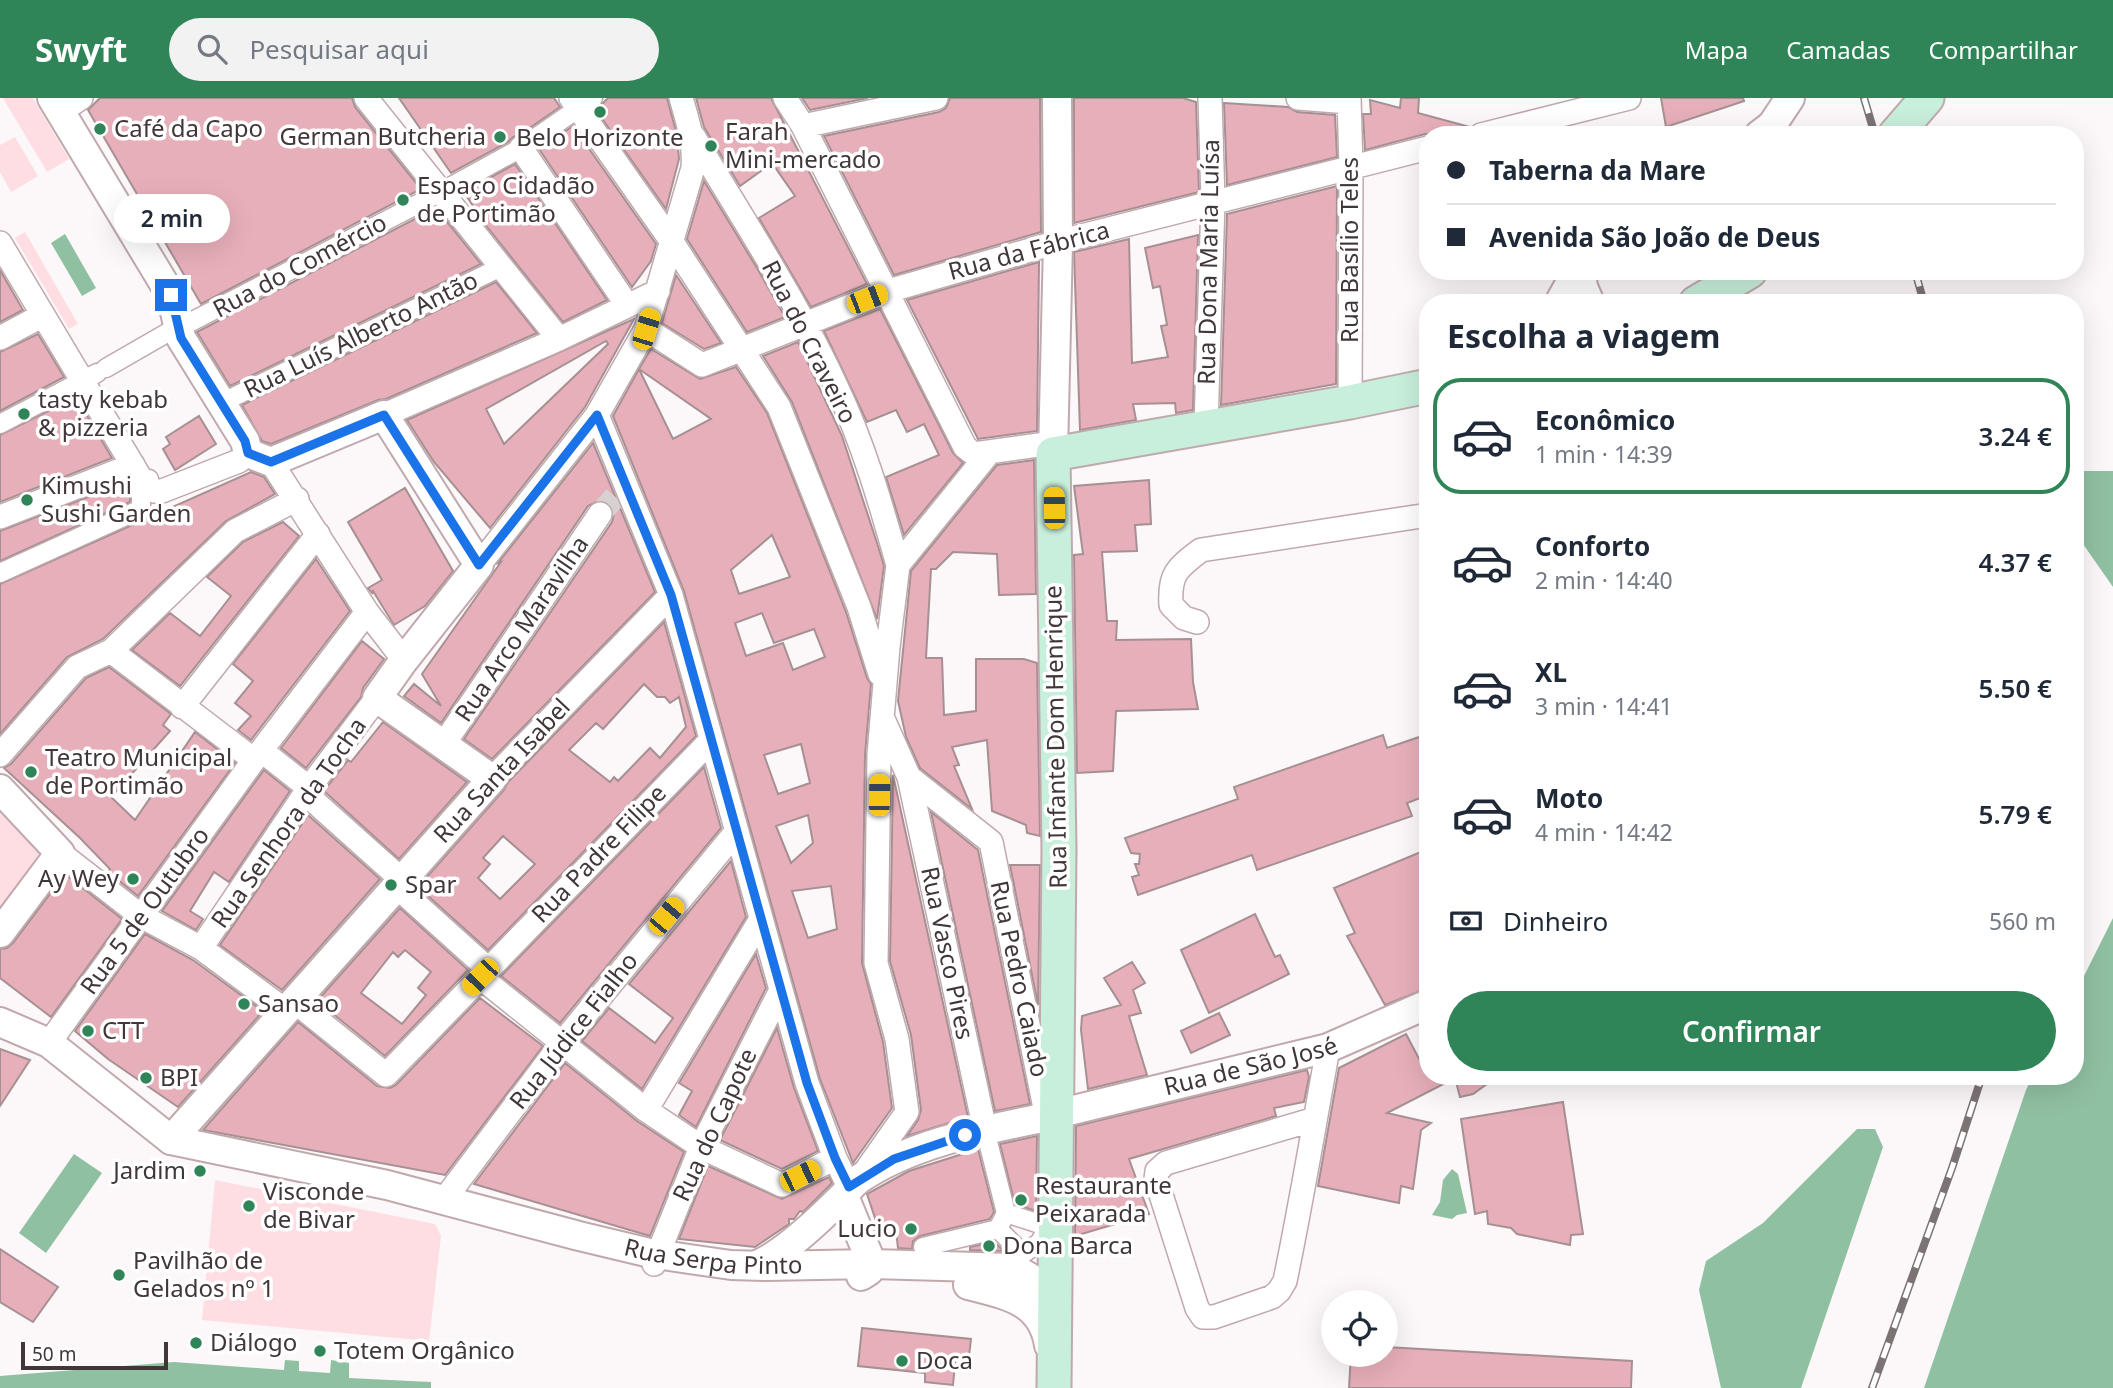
<!DOCTYPE html>
<html lang="pt">
<meta charset="utf-8">
<style>
:root{--surface:#fff;--page:#f2f2f3;--text:#1f2937;--muted:#747a83;--line:#e0e1e3;--accent:#308558}
body{margin:0;font-family:"Noto Sans",sans-serif;background:var(--page);color:var(--text);height:100vh;display:flex;flex-direction:column;font-size:26px;white-space:nowrap}
*{box-sizing:border-box;margin:0}
p{font-size:23px;color:var(--muted)}
.icon{flex:none;width:38px;height:38px;fill:none;stroke:currentColor;stroke-width:2;stroke-linecap:round;stroke-linejoin:round}
.map{position:relative;flex:1;overflow:hidden}
.sheet{position:absolute;left:1419px;top:196px;width:665px;height:791px;display:flex;flex-direction:column;background:var(--surface);border-radius:28px;box-shadow:0 7px 28px #0002}
.sheet>*{flex:none}
.hud{position:absolute;left:1419px;top:28px;width:665px;height:154px;border-radius:28px;box-shadow:0 7px 28px #0002;display:grid;align-content:center;height:154px;padding:0 28px;background:var(--surface)}
.buttons{position:absolute;left:1321px;top:1192px;display:grid;gap:14px}
.buttons a{display:grid;place-items:center;width:77px;height:77px;border-radius:50%;background:var(--surface);box-shadow:0 7px 28px #0002;font-size:35px}
.scale{position:absolute;left:21px;bottom:18px;width:147px;box-sizing:border-box;padding-left:7px;border:4px solid #413739;border-top:0;font-size:19px;line-height:24px;white-space:nowrap;color:#413739;-webkit-text-stroke:5px #fff;paint-order:stroke}
.end{position:absolute;width:32px;height:32px;margin:-16px;border:9px solid #1a73e8;background:#fff;box-shadow:0 0 0 4px #fff}
.from{border-radius:50%}
.bubble{position:absolute;height:49px;border-radius:24px;background:var(--surface);box-shadow:0 7px 28px #0002;font-size:23px;font-weight:600;line-height:49px;text-align:center}
.car{position:absolute;width:21px;height:42px;margin:-21px -10px;border-radius:9px;box-shadow:0 0 5px 2px #0007;background:linear-gradient(#f5c518 24%,#345 0 40%,#f5c518 0 76%,#345 0 86%,#f5c518 0)}
.hud b{display:flex;align-items:center;gap:24px;height:66px;font-size:26px}
.hud b+b{border-top:2px solid var(--line)}
.hud i{width:18px;height:18px;background:var(--text)}
ul{padding:0;list-style:none}
li{display:flex;align-items:center;gap:21px;height:116px;margin:0 14px 10px;padding:0 14px;border:4px solid transparent;border-radius:28px}
li div{flex:1}
li b{display:block;font-size:26px}
li em{font-style:normal;font-weight:600}
li.current{border-color:var(--accent)}
li>.icon{width:63px;height:63px;stroke-width:1.5}
h2{padding:0 28px;font-size:32px;line-height:84px}
.pay{display:flex;align-items:center;gap:18px;height:77px;padding:0 28px;font-size:26px}
.pay p{margin-inline-start:auto}
.cta{display:flex;gap:14px;margin-top:auto;padding:14px 28px}
.cta a{flex:1;height:80px;border-radius:42px;background:var(--accent);color:#fff;font-size:28px;font-weight:600;line-height:80px;text-align:center}
header{display:flex;align-items:center;gap:42px;box-sizing:border-box;height:98px;padding:0 35px;background:var(--accent);color:#fff}
header strong{font-size:33px}
nav{display:flex;gap:38px;margin-inline-start:auto;font-size:24px}
.search{width:490px;height:63px;background:var(--page);display:flex;align-items:center;gap:18px;box-sizing:border-box;padding:0 24px;border-radius:38px;color:var(--muted);font-size:26px}
.map>svg:first-child{display:block}
.green{fill:#fedee3}
.water{fill:#90c0a2}
.building{fill:#e7afb9;stroke:#a69093;stroke-width:2;fill-rule:evenodd}
.lines{fill:none;stroke-linecap:round;stroke-linejoin:round}
.minor-tunnel{stroke:#d7d1d2;stroke-width:23;stroke-dasharray:23 11;stroke-linecap:butt}
.pedestrian-casing{stroke:#c0a9ad;stroke-width:21}
.minor-casing{stroke:#c0a9ad;stroke-width:26}
.tertiary-casing{stroke:#c0a9ad;stroke-width:32}
.secondary-casing{stroke:#c0a9ad;stroke-width:37}
.pedestrian{stroke:#fff;stroke-width:18}
.minor{stroke:#fff;stroke-width:23}
.tertiary{stroke:#fff;stroke-width:28}
.secondary{stroke:#c8efdb;stroke-width:33}
.rail-casing{stroke:#7c7375;stroke-width:8}
.rail{stroke:#fff;stroke-width:5;stroke-dasharray:16;stroke-linecap:butt}
.route{stroke:#1a73e8;stroke-width:9}
.poi-dot{fill:#308558;stroke:#fff;stroke-width:2.5}
.labels{text-anchor:middle;stroke-width:7;stroke-linejoin:round;paint-order:stroke}
.poi-label{font-size:24px;fill:#413739;stroke:#fff;text-anchor:start}
.street-label{font-size:24px;fill:#413739;stroke:#fff}
</style>
<header>
<strong>Swyft</strong>
<div class="search"><svg class="icon" aria-label="search" viewBox="0 0 24 24"><circle cx="10" cy="10" r="6"/><path d="M15 15l6 6"/></svg>Pesquisar aqui</div>
<nav><a>Mapa</a><a>Camadas</a><a>Compartilhar</a></nav>
</header>
<div class="map">
<svg width="2113" height="1290" viewBox="0 0 2113 1290">
<rect width="100%" height="100%" fill="#fcf7f8"/>
<path class="green" d="M3,0H33L69,61L47,74Z
M15,39L38,78L11,94L0,74V47Z
M25,134L78,226L69,231L15,140Z
M0,702L52,756L0,823Z
M215,1082L435,1126L441,1138L429,1243L202,1222Z"/>
<path class="water" d="M65,136L96,190L82,198L51,145Z
M2076,373H2113V489L2076,436Z
M2113,820V1290H1924L2026,992L2033,978H2076V894Z
M1857,1031H1875L1883,1049L1801,1290H1721L1699,1192L1706,1163L1763,1125Z
M74,1056L102,1075L46,1155L19,1135Z
M1452,1071L1458,1076L1467,1115L1457,1117L1452,1121L1432,1117L1440,1104L1443,1082Z
M285,1262L299,1263V1273L330,1275L331,1262L349,1265V1280L431,1284V1290H0V1278L174,1264L284,1272Z"/>
<path class="building" d="M100,0H352L355,9L421,91L201,206L88,12Z
M399,0H554L560,9L521,36L513,39L508,44L451,75Z
M608,0H667L677,37L679,61L666,111L596,12Z
M696,0H771L867,186L811,209L759,120L795,98L772,65L740,88L704,29Z
M802,0H868L810,12Z
M950,0H1040L1041,134L894,177L824,38L939,14L946,10Z
M1074,0H1183L1196,4L1199,94L1074,125Z
M1401,0H1419L1418,15L1470,29L1443,37L1425,36L1365,52L1363,16H1371L1370,2L1400,10Z
M1661,0H1743L1744,3L1666,29Z
M1224,5L1288,9L1297,14L1335,17L1337,59L1227,87Z
M573,28L656,146L651,163L632,189L539,51Z
M515,66L607,202L563,224L484,125L464,94Z
M704,83L757,170L785,219L747,234L687,141Z
M1337,88L1336,286L1221,307L1227,116Z
M436,110L481,166L230,288L197,234Z
M1198,137L1193,312L1176,315L1175,305L1133,306L1136,322L1080,332L1074,154L1129,141L1132,265L1168,259L1161,228L1167,227L1160,188L1153,190L1145,150Z
M1039,164L1037,333L978,341L907,202Z
M0,172L23,212L0,224Z
M676,177L721,245L704,251L662,225Z
M496,184L537,235L386,301L378,302L271,346L262,343L242,307Z
M880,211L953,355L963,365L904,437L886,379L939,357L924,326L907,334L896,312L867,324L824,233Z
M634,221L585,309L490,430L434,364L407,322ZM606,243L608,246L504,346L486,311Z
M38,236L64,279L0,313V254Z
M798,244L842,338L878,448L884,468L877,521L792,304L763,258Z
M651,251L700,281L736,269L767,315L846,514L867,580L871,586L865,657L862,865L883,944L892,1010L853,1065L820,981L684,493L613,318L639,271L673,341L711,321L639,271ZM772,437L790,479L739,496L731,472ZM762,515L774,545L814,531L825,559L793,572L783,545L746,558L735,525ZM801,646L810,685L778,696L764,657ZM808,717L813,745L791,765L776,728ZM831,788L837,831L808,840L792,793Z
M76,299L112,360L0,404V337Z
M199,318L216,346L175,372L163,351L170,346L166,339Z
M593,345L655,494L492,661L464,641L612,424L614,416L608,405L600,402L588,408L441,625L404,598L414,586L441,608L422,576L501,464L498,465Z
M1034,362L1036,496L999,497L997,456L953,454L936,471H931L926,560H942L944,617L976,613V561H1024L1037,565L1040,738L1027,735L1026,727L992,713L987,642L952,649L959,667L954,668L972,711L920,670L906,639L898,603L911,473L997,367Z
M251,374L264,379L275,396L226,423L103,541L67,559L0,636V486Z
M1149,382L1151,426L1135,427L1137,453L1102,454L1107,523H1117L1116,542L1191,541L1193,584L1198,611L1116,613L1113,673L1077,675L1074,457L1083,456L1074,388Z
M127,384L130,390V404L0,463V433Z
M405,390L453,473L425,508L394,527L373,493L372,495L368,490L382,482L348,424Z
M283,424L299,438L180,588L132,552L170,515L200,538L231,498L207,479L243,444Z
M316,461L350,513L251,642L238,632L251,618L235,605L253,583L233,566Z
M664,524L696,638L488,852L418,789L504,692L508,684ZM644,586L657,599H665L670,605L679,599L686,629L660,660L650,650L618,683L614,679L610,684L569,652L596,625L603,631ZM503,738L535,766L500,801L478,780L490,766L483,760Z
M362,543L384,561L363,590L361,599L306,670L281,650Z
M109,569L171,616L163,627L170,633L111,699L135,722L195,634L235,665L138,798L108,774L110,771L80,740L4,670L11,666L86,580Z
M383,624L467,684L399,761L324,693L348,662L351,664Z
M1428,636V697L1407,705L1412,718L1257,772L1252,757L1138,797L1132,779L1139,777L1135,766H1139L1140,756L1131,755L1125,740L1238,701L1234,689L1383,637L1387,650Z
M704,669L721,730L560,925L501,878Z
M264,672L290,693L229,784L214,774L190,813L203,821L196,832L162,813Z
M893,677L968,1019L907,1038L918,1022L921,1012L911,937L890,863Z
M931,714L978,752L1030,1006L995,1013Z
M308,717L380,781L282,892L220,847Z
M1428,751V890L1385,907L1347,838L1355,835L1334,790Z
M731,763L746,819L642,991L582,943L609,910L655,945L673,920L629,886Z
M1010,767H1040L1038,907Z
M65,776L122,821L51,919L0,880V851L7,850L13,845Z
M400,810L468,872L385,958L317,903ZM405,852L431,874L418,890L426,897L402,926L361,895L393,854L398,859Z
M1255,816L1275,859L1280,857L1289,876L1209,915L1181,852Z
M145,836L193,862L263,913L178,1009L108,961L75,933Z
M756,856L766,890L696,1029L679,1017L692,993L679,985Z
M1132,864L1145,885L1133,892L1141,915L1129,918L1147,977L1088,991L1081,932L1082,918L1121,907L1104,880Z
M480,900L543,948L445,1077L203,1032L298,924L377,988L390,990L396,987Z
M1219,915L1230,937L1191,955L1181,933Z
M777,930L794,990L818,1053L782,1071L720,1042Z
M1406,936L1428,978H1498L1473,996L1460,999L1455,980L1387,1015L1431,1025L1421,1032L1413,1091L1401,1088L1399,1105L1318,1088L1339,970Z
M0,951L30,962L0,1008Z
M565,965L637,1023L684,1054L650,1138L474,1086Z
M1307,972L1309,979L1304,1004L1274,1010L1276,1018L1129,1061L1149,1116L1075,1138L1076,1028Z
M1563,1004L1583,1136L1571,1137L1570,1147L1517,1136L1511,1130L1488,1126L1487,1113L1475,1116L1461,1021Z
M1037,1038L1036,1113L1015,1106L1000,1046Z
M978,1051L994,1114L990,1121L920,1138L913,1143L912,1151L898,1150L895,1125L878,1129L867,1096L909,1073Z
M708,1068L782,1101L829,1079L832,1085L803,1114L800,1113L794,1121H789V1126L755,1149L679,1141Z
M994,1144L1004,1153L970,1152V1149Z
M0,1151L58,1189L33,1224L0,1204Z
M862,1230L971,1241L969,1258L956,1256L953,1287L925,1284V1275L858,1268Z
M1386,1249L1632,1263L1631,1290H1349L1351,1256H1386Z"/>
<g class="lines">
<path class="minor-tunnel" d="M600,416L622,391"/>
<g class="pedestrian-casing">
<path id="pedestrian" d="M185,227L441,94L521,50L593,0
M106,270L172,232
M221,305L501,169
M0,326L97,275
M0,475L141,411V392L149,381
M1006,1115L1052,1130
M998,1131L1023,1156L1040,1144L1048,1129
M923,1149L998,1131L1006,1115L985,1032"/>
</g>
<g class="minor-casing">
<path id="minor" d="M366,0L559,241
M571,0L672,144L779,309L859,509L880,576
M785,0L803,28L965,349L974,356L1053,345
M1298,0L1349,4
M1349,0L1351,69L1350,304
M60,14L81,0
M803,28L936,0
M1481,37L1629,0
M694,39C743,122 797,203 837,290C864,347 881,407 898,467
M521,50L627,207
M0,145L144,386L153,393H162L239,363L248,355
M646,231L702,267L888,193L1058,144L1428,50
M0,240L43,217
M384,317L559,241L658,193
M597,317L671,497L807,985L835,1060L849,1089
M1206,329L1213,104L1210,0
M271,364L367,514L404,562
M0,419L133,367
M479,467L597,317L646,231L693,70C695,45 688,24 681,0
M1197,524L1184,520L1171,507C1169,476 1177,470 1201,452L1428,417
M111,553L254,662
M182,609L318,436
M883,621L909,679L991,744L1046,1015
M443,647L600,416
M262,653L309,690
M0,657L77,569L111,553L235,433L297,401
M909,679L985,1032
M492,681L671,497
M306,696L402,782
M60,755L141,818L201,850L286,913
M396,788L487,870
M201,850L309,690L377,600
M480,879L646,1012L701,1049L782,1087L835,1060
M294,903L386,977L711,642
M49,945L254,662L367,514
M646,1012L761,821
M1315,1021L1166,1065L1157,1073L1156,1081L1197,1210L1203,1219H1214L1272,1199L1279,1193L1285,1183C1301,1106 1314,1028 1328,950
M862,1078L907,1014L897,941L876,865L879,657L888,549L898,467L988,356
M444,1102L562,945L736,734
M654,1166L701,1049L781,892"/>
</g>
<g class="tertiary-casing">
<g id="tertiary">
<path d="M52,0L171,197L181,240L245,343L248,355L271,364L384,317L479,467L404,562L377,600L492,681L171,1042"/>
<path d="M1759,37L1772,27L1790,0"/>
<path d="M1581,173L1583,189L1590,205"/>
<path d="M1559,205L1577,173"/>
<path d="M1053,356L1058,144L1057,0"/>
<path d="M0,691L60,755L0,835"/>
<path id="s1" d="M0,924L49,945L171,1042L387,1087L579,1138L650,1155L689,1161L731,1167L765,1168L872,1166L1012,1170C1035,1181 1046,1188 1053,1214"/>
<path id="s2" d="M1069,1013L1328,950L1428,906"/>
<path d="M844,1098L872,1166L869,1173L861,1178"/>
<path d="M757,1167C783,1156 820,1121 841,1100C847,1094 851,1087 859,1081C914,1044 984,1032 1047,1019"/>
<path d="M968,1187C1006,1197 1042,1202 1049,1247"/>
</g>
</g>
<g class="secondary-casing">
<path id="secondary" d="M1895,37L1927,0
M1696,205L1750,173
M1054,1290L1059,751L1053,356L1350,304L1428,288"/>
</g>
<use href="#pedestrian" class="pedestrian"/>
<use href="#minor" class="minor"/>
<use href="#tertiary" class="tertiary"/>
<use href="#secondary" class="secondary"/>
<g class="rail-casing">
<path id="rail" d="M1864,0L1875,37
M1915,173L1924,205
M1872,1290L1952,1070L1982,978"/>
</g>
<use href="#rail" class="rail"/>
</g>
<g class="lines">
<path class="route" d="M171,197L181,240L245,343L248,355L271,364L384,317L479,467L597,317L671,497L807,985L835,1060L849,1089L894,1061L965,1037"/>
</g>
<g class="poi-dot">
<circle cx="600" cy="14" r="7"/>
<circle cx="100" cy="31" r="7"/>
<circle cx="500" cy="39" r="7"/>
<circle cx="711" cy="48" r="7"/>
<circle cx="403" cy="102" r="7"/>
<circle cx="24" cy="316" r="7"/>
<circle cx="27" cy="402" r="7"/>
<circle cx="31" cy="674" r="7"/>
<circle cx="133" cy="781" r="7"/>
<circle cx="391" cy="787" r="7"/>
<circle cx="244" cy="906" r="7"/>
<circle cx="88" cy="933" r="7"/>
<circle cx="146" cy="980" r="7"/>
<circle cx="200" cy="1073" r="7"/>
<circle cx="1021" cy="1102" r="7"/>
<circle cx="249" cy="1108" r="7"/>
<circle cx="911" cy="1131" r="7"/>
<circle cx="989" cy="1148" r="7"/>
<circle cx="119" cy="1177" r="7"/>
<circle cx="196" cy="1245" r="7"/>
<circle cx="320" cy="1253" r="7"/>
<circle cx="902" cy="1263" r="7"/>
</g>
<g class="labels">
<g class="poi-label">
<text x="114" y="39">Café da Capo</text>
<text x="725" y="42">Farah<tspan x="725" dy="28">Mini-mercado</tspan></text>
<text x="486" y="47" text-anchor="end">German Butcheria</text>
<text x="600" y="48" text-anchor="middle">Belo Horizonte</text>
<text x="417" y="96">Espaço Cidadão<tspan x="417" dy="28">de Portimão</tspan></text>
<text x="38" y="310">tasty kebab<tspan x="38" dy="28">&amp; pizzeria</tspan></text>
<text x="41" y="396">Kimushi<tspan x="41" dy="28">Sushi Garden</tspan></text>
<text x="45" y="668">Teatro Municipal<tspan x="45" dy="28">de Portimão</tspan></text>
<text x="119" y="789" text-anchor="end">Ay Wey</text>
<text x="405" y="795">Spar</text>
<text x="258" y="914">Sansao</text>
<text x="102" y="941">CTT</text>
<text x="160" y="988">BPI</text>
<text x="186" y="1081" text-anchor="end">Jardim</text>
<text x="1035" y="1096">Restaurante<tspan x="1035" dy="28">Peixarada</tspan></text>
<text x="263" y="1102">Visconde<tspan x="263" dy="28">de Bivar</tspan></text>
<text x="897" y="1139" text-anchor="end">Lucio</text>
<text x="1003" y="1156">Dona Barca</text>
<text x="133" y="1171">Pavilhão de<tspan x="133" dy="28">Gelados nº 1</tspan></text>
<text x="210" y="1253">Diálogo</text>
<text x="334" y="1261">Totem Orgânico</text>
<text x="916" y="1271">Doca</text>
</g>
<g class="street-label">
<text transform="translate(1350 152) rotate(-90)" y="8">Rua Basílio Teles</text>
<text transform="translate(1029 153) rotate(-15)" y="8">Rua da Fábrica</text>
<text transform="translate(1209 164) rotate(-89)" y="8">Rua Dona Maria Luísa</text>
<text transform="translate(300 168) rotate(-28)" y="8">Rua do Comércio</text>
<text transform="translate(361 237) rotate(-26)" y="8">Rua Luís Alberto Antão</text>
<text transform="translate(809 244) rotate(63)" y="8">Rua do Craveiro</text>
<text transform="translate(522 531) rotate(-56)" y="8">Rua Arco Maravilha</text>
<text transform="translate(1056 639) rotate(-91)" y="8">Rua Infante Dom Henrique</text>
<text transform="translate(502 673) rotate(-47)" y="8">Rua Santa Isabel</text>
<text transform="translate(289 725) rotate(-55)" y="8">Rua Senhora da Tocha</text>
<text transform="translate(599 756) rotate(-46)" y="8">Rua Padre Filipe</text>
<text transform="translate(145 813) rotate(-54)" y="8">Rua 5 de Outubro</text>
<text transform="translate(947 855) rotate(78)" y="8">Rua Vasco Pires</text>
<text transform="translate(1019 881) rotate(78)" y="8">Rua Pedro Caiado</text>
<text transform="translate(574 933) rotate(-52)" y="8">Rua Júdice Fialho</text>
<text dy="8" stroke="none"><textPath href="#s2" startOffset="187">Rua de São José</textPath></text>
<text transform="translate(715 1027) rotate(-65)" y="8">Rua do Capote</text>
<text dy="8" stroke="none"><textPath href="#s1" startOffset="765">Rua Serpa Pinto</textPath></text>
</g>
</g>
</svg>
<div class="buttons">
<a><svg class="icon" aria-label="locate" viewBox="0 0 24 24"><circle cx="12" cy="12" r="6"/><path d="M12 2v4M12 18v4M2 12h4M18 12h4"/></svg></a>
</div>
<div class="scale">50 m</div>
<i class="end from" style="left:965px;top:1037px"></i>
<i class="end" style="left:171px;top:197px"></i>
<div class="bubble" style="left:114px;top:96px;width:116px">2 min</div>
<i class="car" style="left:867px;top:201px;rotate:69deg"></i>
<i class="car" style="left:646px;top:231px;rotate:17deg"></i>
<i class="car" style="left:1054px;top:410px;rotate:359deg"></i>
<i class="car" style="left:879px;top:697px;rotate:1deg"></i>
<i class="car" style="left:666px;top:818px;rotate:40deg"></i>
<i class="car" style="left:480px;top:879px;rotate:224deg"></i>
<i class="car" style="left:800px;top:1078px;rotate:64deg"></i>
<div class="hud">
<b><i class="from"></i>Taberna da Mare</b>
<b><i></i>Avenida São João de Deus</b>
</div>
<section class="sheet">
<h2>Escolha a viagem</h2>
<ul>
<li class="current"><svg class="icon" aria-label="car" viewBox="0 0 24 24"><path d="M5 17H2v-5l4-1 3-4h7l3 4 3 1v5h-3M9 17h6M6 11h13"/><circle cx="7" cy="17" r="2"/><circle cx="17" cy="17" r="2"/></svg><div><b>Econômico</b><p>1 min · 14:39</p></div><em>3.24 €</em></li>
<li><svg class="icon" aria-label="car" viewBox="0 0 24 24"><path d="M5 17H2v-5l4-1 3-4h7l3 4 3 1v5h-3M9 17h6M6 11h13"/><circle cx="7" cy="17" r="2"/><circle cx="17" cy="17" r="2"/></svg><div><b>Conforto</b><p>2 min · 14:40</p></div><em>4.37 €</em></li>
<li><svg class="icon" aria-label="car" viewBox="0 0 24 24"><path d="M5 17H2v-5l4-1 3-4h7l3 4 3 1v5h-3M9 17h6M6 11h13"/><circle cx="7" cy="17" r="2"/><circle cx="17" cy="17" r="2"/></svg><div><b>XL</b><p>3 min · 14:41</p></div><em>5.50 €</em></li>
<li><svg class="icon" aria-label="car" viewBox="0 0 24 24"><path d="M5 17H2v-5l4-1 3-4h7l3 4 3 1v5h-3M9 17h6M6 11h13"/><circle cx="7" cy="17" r="2"/><circle cx="17" cy="17" r="2"/></svg><div><b>Moto</b><p>4 min · 14:42</p></div><em>5.79 €</em></li>
</ul>
<div class="pay"><svg class="icon" aria-label="cash" viewBox="0 0 24 24"><path d="M3 7h18v10H3z"/><circle cx="12" cy="12" r="2"/></svg>Dinheiro<p>560 m</p></div>
<div class="cta"><a>Confirmar</a></div>
</section>
</div>
